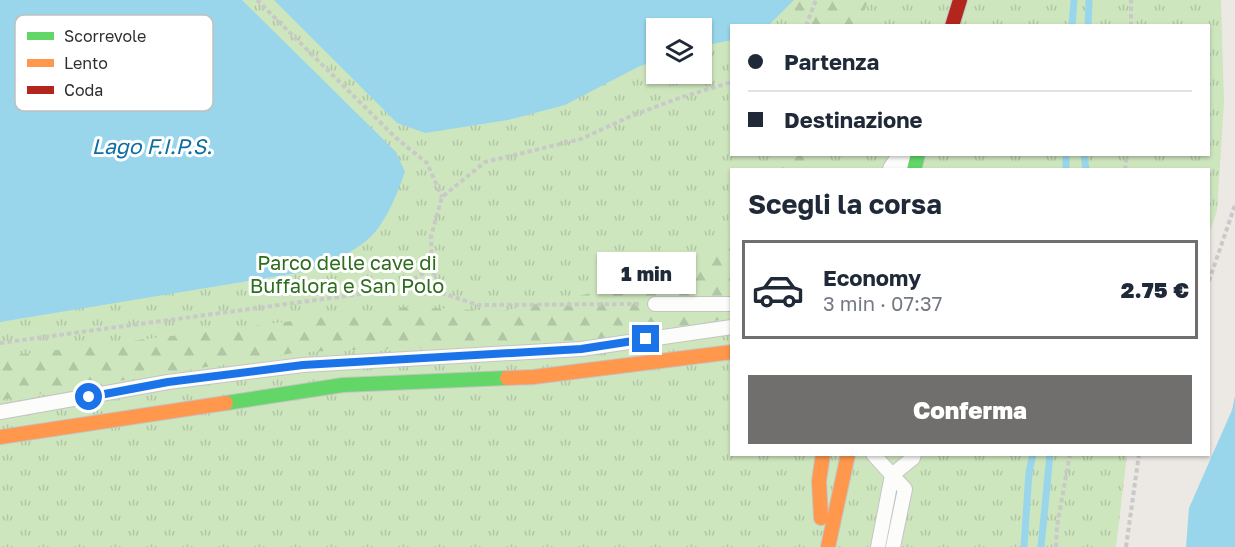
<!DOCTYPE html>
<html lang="it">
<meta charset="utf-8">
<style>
:root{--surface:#fff;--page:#f2f2f3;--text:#1f2937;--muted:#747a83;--line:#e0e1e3;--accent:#706f6e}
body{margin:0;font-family:"Golos Text",sans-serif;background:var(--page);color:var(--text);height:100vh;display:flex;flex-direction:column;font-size:22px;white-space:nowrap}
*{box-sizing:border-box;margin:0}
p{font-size:20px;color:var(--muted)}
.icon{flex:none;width:33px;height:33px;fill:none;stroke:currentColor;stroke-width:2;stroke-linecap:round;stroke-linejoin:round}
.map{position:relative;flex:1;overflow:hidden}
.side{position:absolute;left:730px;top:168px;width:480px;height:288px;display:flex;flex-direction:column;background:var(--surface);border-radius:0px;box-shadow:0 2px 4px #0004}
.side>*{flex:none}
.guide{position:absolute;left:730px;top:24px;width:480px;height:132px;border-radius:0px;box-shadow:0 2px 4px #0004;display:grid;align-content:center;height:132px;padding:0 18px;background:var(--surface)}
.fabs{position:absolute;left:646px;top:18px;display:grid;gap:12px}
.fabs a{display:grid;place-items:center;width:66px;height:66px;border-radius:0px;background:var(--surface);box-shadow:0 2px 4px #0004;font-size:30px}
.end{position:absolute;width:27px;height:27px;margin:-14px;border:8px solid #1a73e8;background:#fff;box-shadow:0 0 0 3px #fff}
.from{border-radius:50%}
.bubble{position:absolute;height:42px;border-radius:0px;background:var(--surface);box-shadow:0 2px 4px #0004;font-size:20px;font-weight:800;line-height:42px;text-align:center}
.guide b{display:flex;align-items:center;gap:21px;height:57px;font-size:22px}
.guide b+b{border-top:2px solid var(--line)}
.guide i{width:15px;height:15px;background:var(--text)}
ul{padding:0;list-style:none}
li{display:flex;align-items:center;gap:18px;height:99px;margin:0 12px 9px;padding:0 6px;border:3px solid transparent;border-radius:0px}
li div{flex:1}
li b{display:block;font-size:22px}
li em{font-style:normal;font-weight:800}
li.on{border-color:var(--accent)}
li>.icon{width:54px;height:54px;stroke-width:1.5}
h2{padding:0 18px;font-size:27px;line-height:72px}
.action{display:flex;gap:12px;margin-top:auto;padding:12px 18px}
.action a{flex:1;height:69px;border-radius:0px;background:var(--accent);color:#fff;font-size:24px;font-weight:800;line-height:69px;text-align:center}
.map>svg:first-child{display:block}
.grass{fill:url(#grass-tufts);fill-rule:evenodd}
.forest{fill:url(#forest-firs)}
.water{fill:#99d6ec}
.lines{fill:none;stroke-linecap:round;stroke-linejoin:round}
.stream{stroke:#99d6ec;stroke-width:7}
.lane-casing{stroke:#c5c4c5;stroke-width:16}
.street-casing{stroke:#c5c4c5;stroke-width:28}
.fast-casing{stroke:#c5c4c5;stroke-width:16}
.slow-casing{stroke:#c5c4c5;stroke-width:16}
.jam-casing{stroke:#c5c4c5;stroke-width:16}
.path{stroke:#c9c9c8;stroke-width:4;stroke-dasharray:4.5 3;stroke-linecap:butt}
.lane{stroke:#fcfcfb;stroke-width:14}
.street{stroke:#fcfcfb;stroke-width:26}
.fast{stroke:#63d668;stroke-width:14}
.slow{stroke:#ff974d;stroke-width:14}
.jam{stroke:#b3261e;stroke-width:14}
.route{stroke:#1a73e8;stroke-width:8}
.labels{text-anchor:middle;stroke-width:6;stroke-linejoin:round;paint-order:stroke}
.park-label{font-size:20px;fill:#2c6e1b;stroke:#fff}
.water-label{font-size:21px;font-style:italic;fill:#0d6fa3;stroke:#fff}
.key{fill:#fff;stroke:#c0c0c0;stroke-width:1.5}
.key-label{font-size:16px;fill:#2e2e2e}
</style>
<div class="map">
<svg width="1235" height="547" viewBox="0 0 1235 547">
<defs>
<pattern id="grass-tufts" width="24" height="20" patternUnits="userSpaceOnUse" patternTransform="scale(1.5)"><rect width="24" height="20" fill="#cee6be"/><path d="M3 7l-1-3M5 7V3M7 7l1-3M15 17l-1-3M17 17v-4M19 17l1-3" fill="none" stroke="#b1c6a4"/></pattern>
<pattern id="forest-firs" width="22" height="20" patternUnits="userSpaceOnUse" patternTransform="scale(1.5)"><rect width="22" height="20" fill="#cee6be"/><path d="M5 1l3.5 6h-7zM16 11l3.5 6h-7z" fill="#b1c6a4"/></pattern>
</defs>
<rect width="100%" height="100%" fill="#ece8e4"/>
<path class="grass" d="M0,0H1221L1224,102L1217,211L1209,234V170H732V454L1127,455L1116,547H0ZM732,26H1209V154H732ZM657,28H702V74H657Z"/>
<path class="forest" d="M794,0H868L859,26L795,25Z
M779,155V154L816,155L811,169H772Z
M732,226V318L582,342L300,352L0,400V357L405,307L502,311L592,293L702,253Z"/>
<path class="water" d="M0,0H242L396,152L405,172C398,191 391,210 379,227C363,250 333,260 309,271L0,322Z
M274,0H794L769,25L732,26V40L702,46V28H657V60L638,67L565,105L508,120L425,133L397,123Z
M1235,396V547H1186L1189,508L1232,410Z"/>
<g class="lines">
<path class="stream" d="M1072,26L1074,0
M1088,26L1089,0
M1066,154V170
M1084,154L1086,170
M1024,547L1029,472L1033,454
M1041,547L1050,454"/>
<g class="lane-casing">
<path id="lane" d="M655,304H732
M0,412L168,382L303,365L581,349L732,327
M873,454L892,475L878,547
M893,547L905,489L892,475L913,458L914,454"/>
</g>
<g class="street-casing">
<path id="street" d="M896,170L907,154"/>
</g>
<g class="fast-casing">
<path id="fast" d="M914,170L918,154
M226,403L343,385L507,378"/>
</g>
<g class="slow-casing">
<path id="slow" d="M507,378L533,377L732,352
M0,437L226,403
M821,518L819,481L823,454
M828,547L848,454"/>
</g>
<g class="jam-casing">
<path id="jam" d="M952,26L960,0"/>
</g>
<path class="path" d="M257,0L396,138L427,163L442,197
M806,26L816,0
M1131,26V0
M1125,170L1127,154
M1209,281L1235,205
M639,304L478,305L442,293L432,268L431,236L442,197L485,162L581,139L631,116L679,98L732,82
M0,343L397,289L432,268
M1056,547L1057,526L1070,454
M1126,547L1139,454"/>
<use href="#lane" class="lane"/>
<use href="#street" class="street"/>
<use href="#fast" class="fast"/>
<use href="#slow" class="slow"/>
<use href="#jam" class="jam"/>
</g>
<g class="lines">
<path class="route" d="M89,397L168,382L303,365L581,349L646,339"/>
</g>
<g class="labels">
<g class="park-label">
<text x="347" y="270">Parco delle cave di<tspan x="347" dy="23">Buffalora e San Polo</tspan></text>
</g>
<g class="water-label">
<text x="152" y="154">Lago F.I.P.S.</text>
</g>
</g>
<rect x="15" y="15" width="198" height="96" rx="9" class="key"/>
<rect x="27" y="32" width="27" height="8" fill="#63d668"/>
<rect x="27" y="59" width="27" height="8" fill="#ff974d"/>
<rect x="27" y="86" width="27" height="8" fill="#b3261e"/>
<g class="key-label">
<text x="64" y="42">Scorrevole</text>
<text x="64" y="69">Lento</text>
<text x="64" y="96">Coda</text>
</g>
</svg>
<div class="fabs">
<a><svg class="icon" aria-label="layers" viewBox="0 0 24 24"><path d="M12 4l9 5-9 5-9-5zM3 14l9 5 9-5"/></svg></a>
</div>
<i class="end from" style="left:89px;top:397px"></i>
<i class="end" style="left:646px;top:339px"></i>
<div class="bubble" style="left:597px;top:252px;width:99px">1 min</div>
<div class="guide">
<b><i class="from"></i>Partenza</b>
<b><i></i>Destinazione</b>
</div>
<section class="side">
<h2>Scegli la corsa</h2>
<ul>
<li class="on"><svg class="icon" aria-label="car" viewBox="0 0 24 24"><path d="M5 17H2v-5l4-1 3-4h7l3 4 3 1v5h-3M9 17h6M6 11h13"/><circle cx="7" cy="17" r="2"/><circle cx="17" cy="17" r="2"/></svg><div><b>Economy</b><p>3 min · 07:37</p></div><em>2.75 €</em></li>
</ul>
<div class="action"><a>Conferma</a></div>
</section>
</div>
